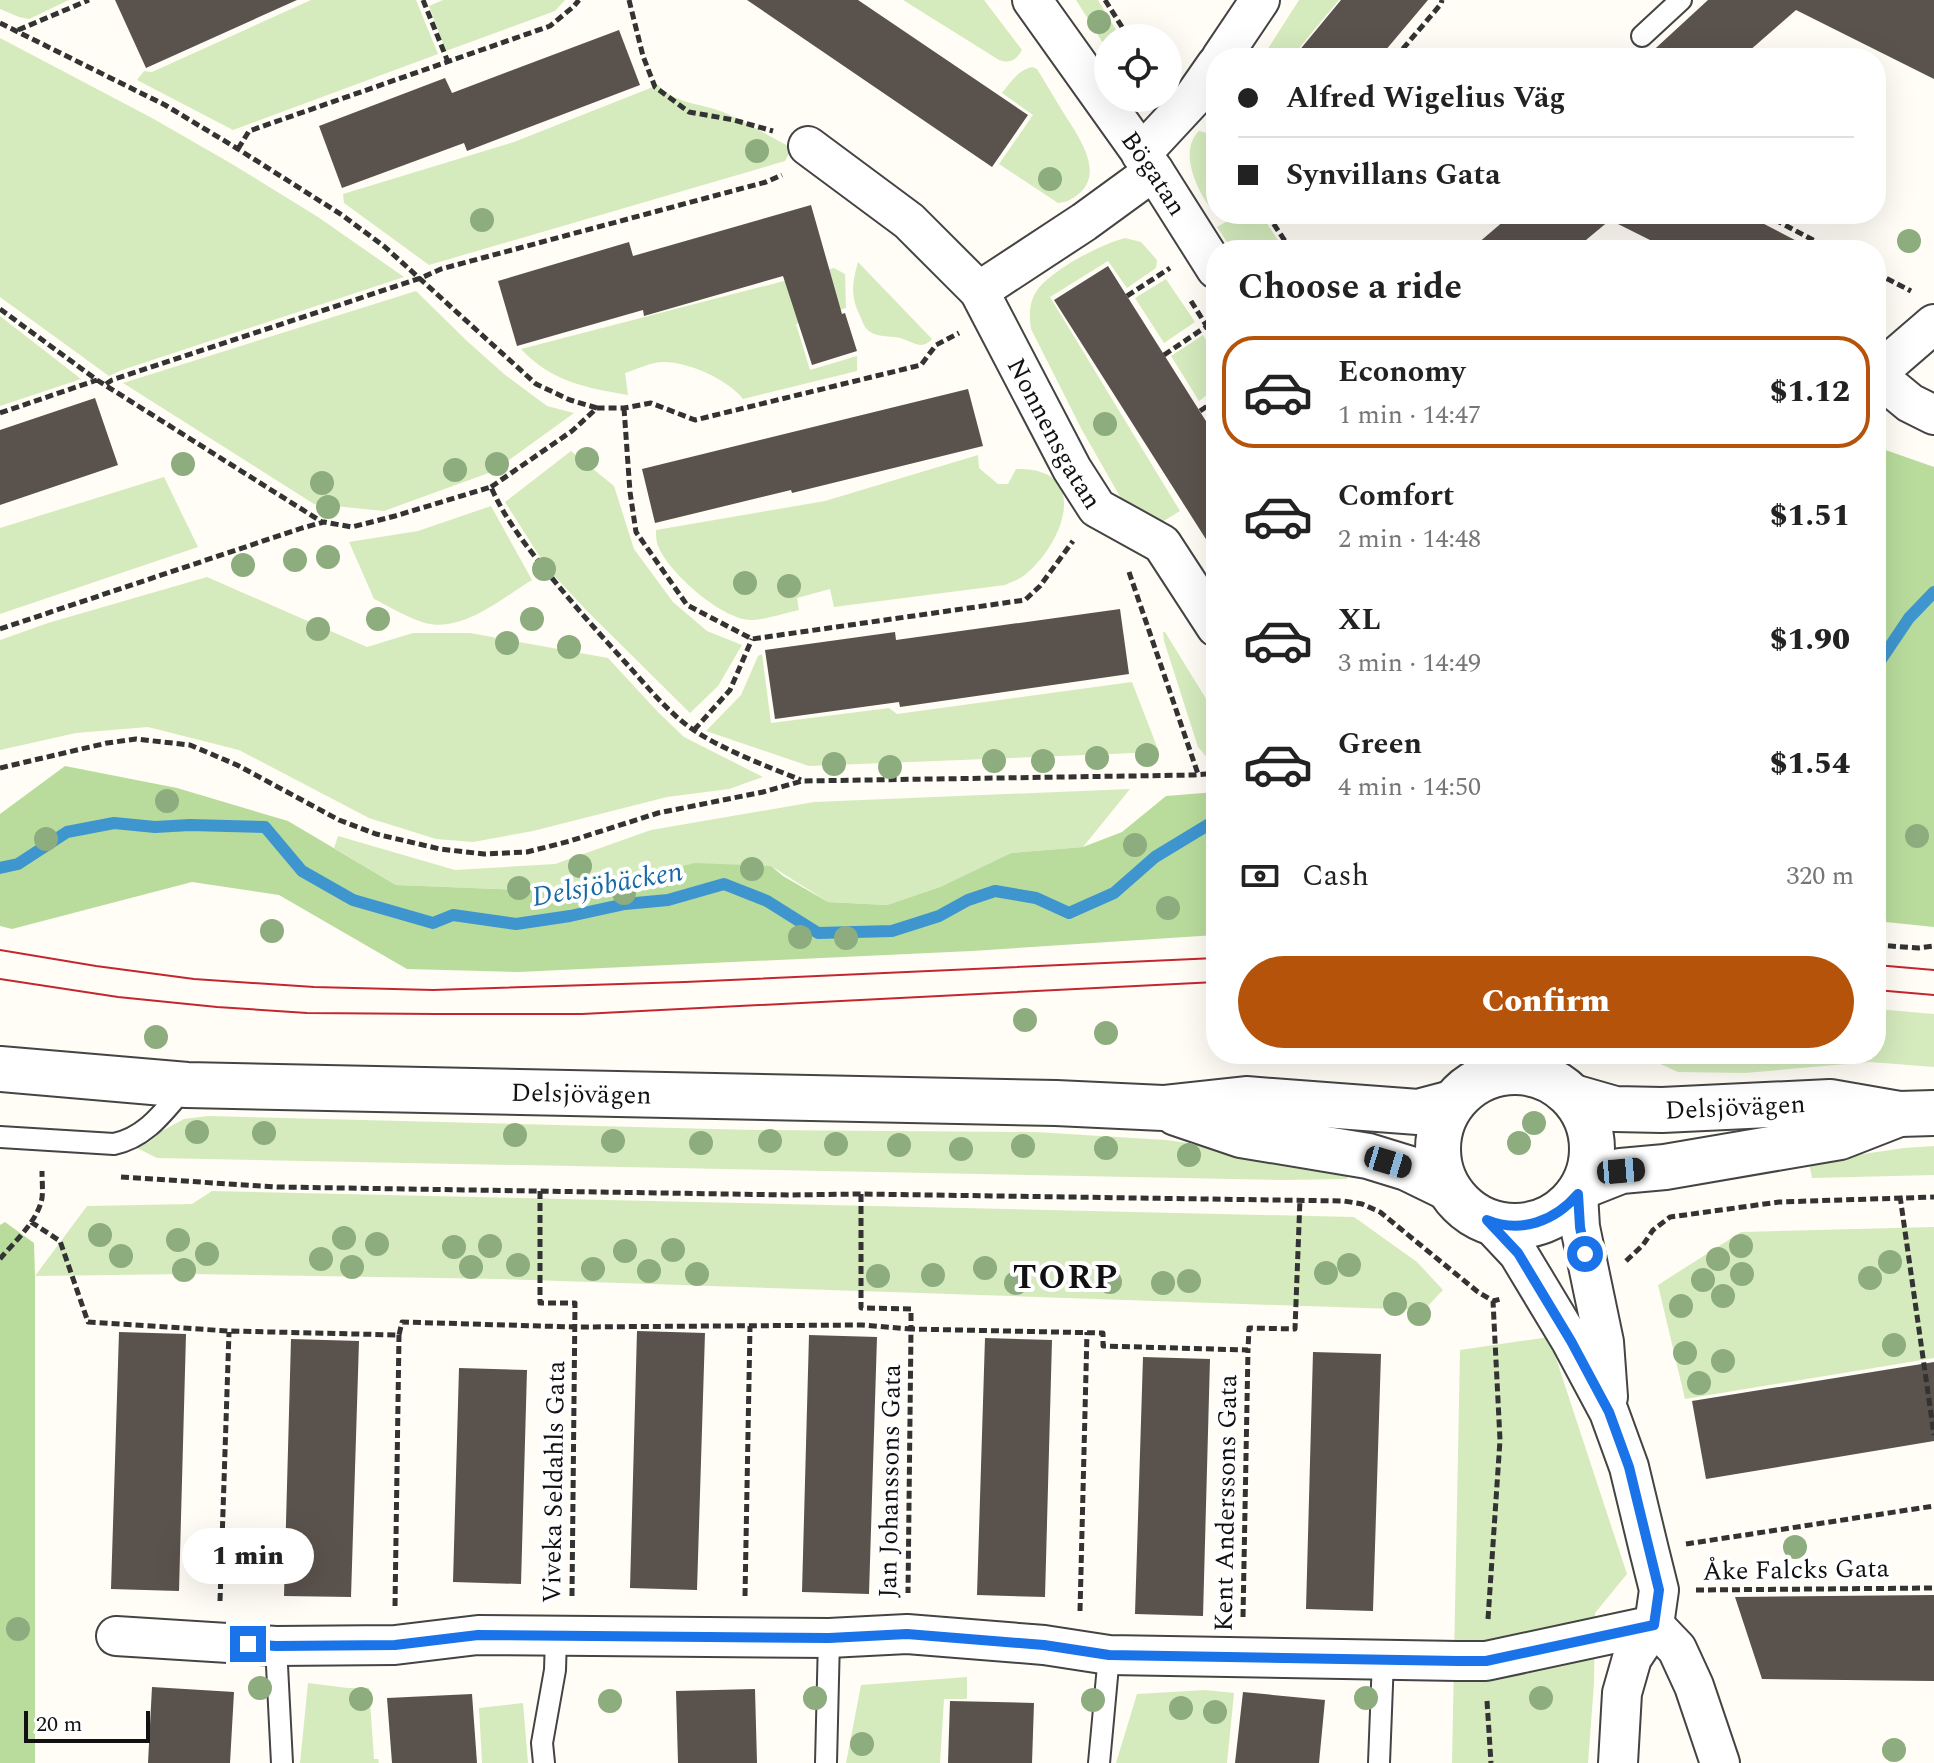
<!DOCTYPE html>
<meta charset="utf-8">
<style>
:root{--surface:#fff;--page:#f6f6f6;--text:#222;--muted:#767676;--line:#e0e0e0;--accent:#b45309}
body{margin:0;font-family:Spectral,serif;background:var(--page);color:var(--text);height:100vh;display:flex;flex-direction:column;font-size:30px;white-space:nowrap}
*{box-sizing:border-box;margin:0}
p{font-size:26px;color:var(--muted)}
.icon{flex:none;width:44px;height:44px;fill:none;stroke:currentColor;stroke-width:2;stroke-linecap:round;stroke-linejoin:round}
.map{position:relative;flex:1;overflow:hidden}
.drawer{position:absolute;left:1206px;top:240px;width:680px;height:824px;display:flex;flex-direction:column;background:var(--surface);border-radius:32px;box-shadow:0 8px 32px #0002}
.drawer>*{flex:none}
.top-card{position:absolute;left:1206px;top:48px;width:680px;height:176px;border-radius:32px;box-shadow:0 8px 32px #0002;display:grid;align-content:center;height:176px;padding:0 32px;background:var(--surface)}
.buttons{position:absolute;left:1094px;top:24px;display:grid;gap:16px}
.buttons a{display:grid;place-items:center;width:88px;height:88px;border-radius:50%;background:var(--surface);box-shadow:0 8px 32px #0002;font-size:40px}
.scale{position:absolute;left:24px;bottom:20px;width:126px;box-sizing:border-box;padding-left:8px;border:4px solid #111;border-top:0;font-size:22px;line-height:28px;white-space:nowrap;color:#111;-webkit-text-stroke:6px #fff;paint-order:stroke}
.end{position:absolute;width:36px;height:36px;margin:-18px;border:10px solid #1a73e8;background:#fff;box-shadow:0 0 0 4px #fff}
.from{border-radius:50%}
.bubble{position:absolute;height:56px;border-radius:28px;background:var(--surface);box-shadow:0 8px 32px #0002;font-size:26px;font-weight:800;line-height:56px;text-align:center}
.car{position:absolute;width:24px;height:48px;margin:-24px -12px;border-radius:10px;box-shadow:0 0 6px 2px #0007;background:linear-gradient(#222 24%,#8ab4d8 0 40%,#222 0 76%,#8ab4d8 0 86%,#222 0)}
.top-card b{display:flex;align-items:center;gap:28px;height:76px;font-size:30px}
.top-card b+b{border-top:2px solid var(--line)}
.top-card i{width:20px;height:20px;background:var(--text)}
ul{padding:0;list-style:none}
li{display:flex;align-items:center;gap:24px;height:112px;margin:0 16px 12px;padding:0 16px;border:4px solid transparent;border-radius:32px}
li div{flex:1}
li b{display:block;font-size:30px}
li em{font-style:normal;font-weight:800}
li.current{border-color:var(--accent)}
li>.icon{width:72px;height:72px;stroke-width:1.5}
h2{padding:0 32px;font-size:36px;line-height:96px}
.pay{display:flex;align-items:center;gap:20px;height:88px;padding:0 32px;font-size:30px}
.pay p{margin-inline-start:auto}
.primary-button{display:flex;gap:16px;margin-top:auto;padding:16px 32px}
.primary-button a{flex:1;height:92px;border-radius:48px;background:var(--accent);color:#fff;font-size:32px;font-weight:800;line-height:92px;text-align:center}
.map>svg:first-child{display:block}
.green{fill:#d5ebbd}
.forest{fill:#b9dc9c}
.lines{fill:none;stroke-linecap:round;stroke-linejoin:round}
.stream{stroke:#3f96cf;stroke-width:12}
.building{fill:#5a524d}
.service-casing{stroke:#444;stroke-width:24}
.minor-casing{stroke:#444;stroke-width:42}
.tertiary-casing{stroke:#444;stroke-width:48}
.path{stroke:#333;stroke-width:5;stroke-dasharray:8 4;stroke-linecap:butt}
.service{stroke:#fff;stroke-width:20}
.minor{stroke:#fff;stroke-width:38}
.tertiary{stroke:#fff;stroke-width:44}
.tram{stroke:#c4262e;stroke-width:2}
.tree{fill:#8dad7f}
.route{stroke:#1a73e8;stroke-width:10}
.labels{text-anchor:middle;stroke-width:8;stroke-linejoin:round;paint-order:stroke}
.street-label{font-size:26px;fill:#111;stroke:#fff}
.water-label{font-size:28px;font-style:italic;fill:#1768a6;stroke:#fff}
.district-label{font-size:34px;font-weight:bold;letter-spacing:2px;fill:#111;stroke:#fff}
</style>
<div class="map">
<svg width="1934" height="1763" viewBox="0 0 1934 1763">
<rect width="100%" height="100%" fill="#fffdf5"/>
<path class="green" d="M0,0H69L29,19L19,17L0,9Z
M311,0H416L438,54L233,130L137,80L144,71L152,72Z
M443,0H565L555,11L446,51L429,6Z
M903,0H984L1022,50C1016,60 1011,64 999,60Z
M1076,0H1098L1121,38H1108V51Z
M1299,0H1339L1291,58H1262Z
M0,38L152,118L232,164L318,217L404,277L122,370L109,376L0,297Z
M1032,67L1037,69C1046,83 1054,98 1063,112C1078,136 1107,174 1076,196C1070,200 1066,202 1058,203L999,164L1033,115L1002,93C1011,82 1018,70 1032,67Z
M658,85C675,104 700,103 723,112C746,122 769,136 792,148L785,161L429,265L344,203L343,194L514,142Z
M1199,131C1206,132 1211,135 1214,142C1219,153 1216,193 1216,208L1212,210C1197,191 1178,151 1199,131Z
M1240,214H1261L1284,250H1232L1217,227Z
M1125,238L1141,242L1157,260L1156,268L1127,288L1108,261L1050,297L1180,511L1157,525L1127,509L1082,430L1031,329C1029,316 1029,303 1036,292C1049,271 1101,244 1125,238Z
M858,262L932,339C922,350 915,343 903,339C893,335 882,338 872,333C866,330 863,324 861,318C850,296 852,284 858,262Z
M834,268L845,274L846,308L796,324L810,370L857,356V371L743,399C729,380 687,361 662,362C650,363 637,369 625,373L628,395C587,388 552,382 521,349Z
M1166,279L1195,322L1164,343L1135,298Z
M416,291L467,341L504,374L547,406L574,413L494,471L384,511L314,504L123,383Z
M0,316L81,379L0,406Z
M1203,335L1216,355V388L1199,401L1171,356Z
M571,451L614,486L634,549L673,602L707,631L742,645L718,686L690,713L589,613L547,568L505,502Z
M978,455L979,468L998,484H1008L1016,469C1092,467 1064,542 1027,573C1021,579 1013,581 1005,585L834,607L830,589L797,598L799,610C785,613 764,620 750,620C721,619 665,570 657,543C656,539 656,534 656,530L825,501Z
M164,477L198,547L0,614V528Z
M491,506L532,580C502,598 463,633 425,623C408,618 390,607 374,599L349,542L418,531Z
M207,577L367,647L413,633H470L608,658L658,712L684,737L763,777L729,789L667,797L533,831L473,842L436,839L369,818L239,750L148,727L76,733L0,750V640L48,623Z
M1163,632H1165L1216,715V760H1209L1198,747L1164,641Z
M762,654L771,723L889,708L897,714L1132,682L1159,752L809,766L706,731L741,695L758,656Z
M1130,789L1083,847L1011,853L940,887L887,905L828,902L771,866L544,891L396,885L334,848L338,836L455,870L555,864L651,830L814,802Z
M1876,1009L1934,1014V1067L1870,1062L1745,1073L1678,1072L1638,1054H1876Z
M208,1116L754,1130L1035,1132L1166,1140L1293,1157L1350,1168L1347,1179L1283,1180L157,1158L135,1147L148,1143L162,1131L184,1119Z
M1934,1146V1175L1812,1178L1809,1162L1904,1148Z
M212,1191L1354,1217L1417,1262L1443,1290L1424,1310L501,1279L189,1274L35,1276L87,1206L192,1204Z
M1934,1227V1358L1685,1399L1658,1285L1741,1232Z
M1549,1337L1627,1574L1595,1613L1594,1683L1588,1763H1452L1460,1350Z
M967,1677V1699H944L940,1763H846L861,1685Z
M308,1683L348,1688H369L374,1759H378L379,1763H300Z
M1205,1690L1234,1693L1227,1763H1116L1137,1694Z
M523,1703L528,1763H482L479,1708Z"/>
<path class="forest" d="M1877,447L1934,467V927L1876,921Z
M65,766L177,788L288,821L396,885L544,891L607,884L695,863L771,866L783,876L828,902L887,905L940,887L1011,853L1083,847L1122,832L1166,796L1216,792V935L972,951L518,972L407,969L279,895L192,882L12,929L0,926V814Z
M5,1222L34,1243L35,1276V1763H0V1225Z"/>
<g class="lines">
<path class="stream" d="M1876,667L1909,618L1934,592
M0,868L18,864L67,832L114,823L155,827L190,825L265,827L302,871L353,900L433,923L453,915L516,924L570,916L625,904L668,900L724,884L767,901L818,933L892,931L939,916L968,900L995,891L1036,898L1069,913L1114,893L1155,857L1216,820"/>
</g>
<path class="building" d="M115,0H297L146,68Z
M747,0H858L1028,115L992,167Z
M1341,0H1428L1379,58H1293Z
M1708,0H1934V79L1796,10L1741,58H1645Z
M619,30L640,85L467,151L464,143L342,188L319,126L445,78L452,93Z
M811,205L842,314L845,313L857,351L812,365L783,276L644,316L643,310L517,346L498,281L629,242L633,256Z
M1512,214H1745L1814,250H1670L1610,220L1574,250H1470Z
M1108,266L1216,437V555L1054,300Z
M968,389L983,446L792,493L791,490L655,523L642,469Z
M95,398L118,465L0,505V430Z
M1120,609L1129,674L900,707L899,702L775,719L765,650L895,632L896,640Z
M637,1331L705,1333L697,1590L630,1588Z
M119,1332L186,1334L179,1591L111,1589Z
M809,1335L877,1337L869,1594L802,1592Z
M985,1338L1052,1340L1045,1597L977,1595Z
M291,1339L359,1341L351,1597L284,1596Z
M1313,1352L1381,1354L1373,1611L1306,1609Z
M1143,1357L1210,1359L1203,1616L1135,1614Z
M1934,1362V1441L1706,1479L1692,1401Z
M459,1368L527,1370L521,1584L453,1582Z
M1934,1595V1681L1762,1679L1735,1597Z
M152,1687L234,1692L230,1763H148Z
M755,1689L757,1763H678L676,1691Z
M1243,1692L1325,1700L1319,1763H1235Z
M472,1694L477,1763H392L387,1698Z
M950,1701L1034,1703L1032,1763H948Z"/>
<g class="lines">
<g class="service-casing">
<path id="service" d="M1642,36L1681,0
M0,1137L114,1144C147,1137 164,1111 185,1087
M276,1646L282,1763
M544,1763L542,1743L555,1670L556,1637
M826,1763L829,1638
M1099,1763L1109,1655
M1379,1763L1383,1659"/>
</g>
<g class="minor-casing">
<g id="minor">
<path id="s1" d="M1032,0L1154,171L1216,269"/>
<path d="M1221,58L1260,0"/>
<path id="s2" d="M808,146L909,221L979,291L1072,469L1097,508L1162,544L1216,627"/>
<path d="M1141,154L1193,98L1216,65"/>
<path d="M979,291L1084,222L1154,171"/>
<path d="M1876,374L1934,324"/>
<path d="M1876,375L1910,403L1934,415"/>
<path d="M1539,1054L1551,1080"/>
<path d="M1479,1080L1488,1054"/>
<path d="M1578,1194L1580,1227L1604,1342L1608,1397"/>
<path d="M1487,1220L1518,1253L1571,1341L1609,1412L1629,1467L1649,1550L1659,1590L1654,1625L1632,1658L1622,1693L1618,1763"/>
<path d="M1654,1625L1677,1649L1694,1686L1720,1763"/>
<path d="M116,1636L276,1646L395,1645L478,1635L829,1638L907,1634L1044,1645L1109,1655L1458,1661H1486L1654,1625"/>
</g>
</g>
<g class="tertiary-casing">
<g id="tertiary">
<path id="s3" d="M0,1069L187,1085L1056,1103L1163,1108L1246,1099L1418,1112L1452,1103"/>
<circle cx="1515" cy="1149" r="77"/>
<path id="s4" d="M1573,1097L1615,1109L1662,1110L1830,1102L1899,1114L1934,1113"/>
<path d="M1176,1113L1241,1135L1368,1156L1407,1168L1448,1188"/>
<path d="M1583,1186L1621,1171L1665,1167L1840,1137L1899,1114"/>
</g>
</g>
<path class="path" d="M423,0L448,62
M629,0L643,56L655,87L689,112L734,120L773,131
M1105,0L1129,38
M0,23L165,105L238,149L342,215L385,247L536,384L570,400L597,408
M18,30L89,0
M1395,58L1441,4L1442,0
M238,149L249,131L550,26L573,7L579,0
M1267,214L1291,250
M1764,214L1832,250
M1595,250L1598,248
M1876,273L1911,291
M1127,296L1170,268
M1191,301L1216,341
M0,309L97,380L322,522
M1164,355L1207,326
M106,384L112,380L421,278L441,269L766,182L782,175
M624,408L630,492L636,532L687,605L752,639L1025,600L1040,586L1073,541
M1200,411L1216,400
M0,413L97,380
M491,487L572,431L597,408H624L651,403L695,420L921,365L936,345L959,333
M1129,572L1198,774
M0,629L302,528L324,522L352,527L395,516L491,487C504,517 524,543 544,568C570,601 597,631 625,662C646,685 668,713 695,731C726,751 766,766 801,780
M694,730L730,690L752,639
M0,768L107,743L136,739L190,745L237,765L339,820L376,834L440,849L484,854L527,852L570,841L658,813L763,792L802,781L1194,775L1216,773
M1876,945L1918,948L1934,946
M121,1177L277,1187L789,1195L861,1194L1344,1201L1362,1204L1380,1212L1478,1292L1493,1301L1501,1299
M540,1191V1303H575L572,1596
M861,1194V1308L911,1309V1329L1103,1333V1346L1248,1350L1249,1328L1295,1329L1300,1199
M1900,1196L1934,1435
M31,1222L60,1241L88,1322L229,1331L399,1335L402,1322L575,1327L862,1325L911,1329L908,1593
M0,1259C14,1242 38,1221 42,1198C43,1190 42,1180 42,1171
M1626,1261L1643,1245L1653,1230L1670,1217L1779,1202L1934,1197
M1686,1544L1934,1506
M1696,1590L1934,1588
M745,1596L750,1326
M220,1601L229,1332
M395,1606L399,1335
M1080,1611L1087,1332
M1243,1617L1248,1350
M1488,1619L1500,1440L1493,1301
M1487,1701L1491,1763"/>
<use href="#service" class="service"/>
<use href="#minor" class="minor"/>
<use href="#tertiary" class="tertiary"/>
<path class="tram" d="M0,950L96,966L194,979L314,987L433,990L685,982L1216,958
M1876,965L1934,970
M0,979L118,997L217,1007L307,1013L435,1014H582L1216,982
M1876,990L1934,995"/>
</g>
<g class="tree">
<circle cx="1099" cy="22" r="12"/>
<circle cx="757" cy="151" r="12"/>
<circle cx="1050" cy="179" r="12"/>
<circle cx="482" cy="220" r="12"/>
<circle cx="1909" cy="241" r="12"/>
<circle cx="1105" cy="424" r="12"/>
<circle cx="587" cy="459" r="12"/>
<circle cx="183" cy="464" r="12"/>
<circle cx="497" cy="464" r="12"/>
<circle cx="455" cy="470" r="12"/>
<circle cx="322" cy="483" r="12"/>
<circle cx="328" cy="507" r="12"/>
<circle cx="328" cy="557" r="12"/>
<circle cx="295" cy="560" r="12"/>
<circle cx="243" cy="565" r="12"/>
<circle cx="544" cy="569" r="12"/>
<circle cx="745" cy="583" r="12"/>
<circle cx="789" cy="586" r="12"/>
<circle cx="378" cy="619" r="12"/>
<circle cx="532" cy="619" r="12"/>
<circle cx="318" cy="629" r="12"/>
<circle cx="507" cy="643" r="12"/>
<circle cx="569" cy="647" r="12"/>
<circle cx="1147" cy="755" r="12"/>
<circle cx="1097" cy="758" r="12"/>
<circle cx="994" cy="761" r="12"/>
<circle cx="1043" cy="761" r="12"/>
<circle cx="834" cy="764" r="12"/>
<circle cx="890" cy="767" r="12"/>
<circle cx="167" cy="801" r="12"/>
<circle cx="1917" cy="836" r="12"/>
<circle cx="46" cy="839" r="12"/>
<circle cx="1135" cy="845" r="12"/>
<circle cx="580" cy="866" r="12"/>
<circle cx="752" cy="869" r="12"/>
<circle cx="519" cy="888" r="12"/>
<circle cx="624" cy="893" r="12"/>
<circle cx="1168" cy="908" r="12"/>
<circle cx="272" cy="931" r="12"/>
<circle cx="800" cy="937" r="12"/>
<circle cx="846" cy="938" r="12"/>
<circle cx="1025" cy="1020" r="12"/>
<circle cx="1106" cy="1033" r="12"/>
<circle cx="156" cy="1037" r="12"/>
<circle cx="1534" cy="1123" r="12"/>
<circle cx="197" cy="1132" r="12"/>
<circle cx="264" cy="1133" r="12"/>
<circle cx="515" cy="1135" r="12"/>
<circle cx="613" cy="1141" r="12"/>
<circle cx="770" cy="1141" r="12"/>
<circle cx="701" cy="1143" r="12"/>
<circle cx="1519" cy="1143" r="12"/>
<circle cx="836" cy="1144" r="12"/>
<circle cx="899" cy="1145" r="12"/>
<circle cx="1023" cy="1146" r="12"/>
<circle cx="1106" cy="1148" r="12"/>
<circle cx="961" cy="1149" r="12"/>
<circle cx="1189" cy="1155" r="12"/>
<circle cx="100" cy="1235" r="12"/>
<circle cx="344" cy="1238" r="12"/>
<circle cx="178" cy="1240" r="12"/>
<circle cx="377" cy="1244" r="12"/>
<circle cx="490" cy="1246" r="12"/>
<circle cx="1741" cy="1246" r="12"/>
<circle cx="454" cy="1247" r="12"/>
<circle cx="673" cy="1250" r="12"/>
<circle cx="625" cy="1251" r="12"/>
<circle cx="207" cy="1254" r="12"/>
<circle cx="121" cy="1256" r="12"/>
<circle cx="321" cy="1259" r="12"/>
<circle cx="1718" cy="1259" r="12"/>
<circle cx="1890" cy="1262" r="12"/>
<circle cx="518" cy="1265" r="12"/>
<circle cx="1349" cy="1265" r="12"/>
<circle cx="352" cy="1267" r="12"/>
<circle cx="471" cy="1267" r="12"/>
<circle cx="985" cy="1268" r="12"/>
<circle cx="593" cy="1269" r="12"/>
<circle cx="184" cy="1270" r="12"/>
<circle cx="649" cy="1271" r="12"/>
<circle cx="1326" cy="1273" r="12"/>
<circle cx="697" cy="1274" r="12"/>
<circle cx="1742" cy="1274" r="12"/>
<circle cx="933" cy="1275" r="12"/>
<circle cx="878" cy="1276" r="12"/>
<circle cx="1870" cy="1278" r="12"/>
<circle cx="1703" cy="1280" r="12"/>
<circle cx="1189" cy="1281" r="12"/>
<circle cx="1110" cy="1282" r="12"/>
<circle cx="1016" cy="1283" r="12"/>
<circle cx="1163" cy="1283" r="12"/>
<circle cx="1723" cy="1296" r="12"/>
<circle cx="1395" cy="1304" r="12"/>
<circle cx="1681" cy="1306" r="12"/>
<circle cx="1419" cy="1314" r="12"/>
<circle cx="1894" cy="1345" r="12"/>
<circle cx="1685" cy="1353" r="12"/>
<circle cx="1723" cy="1361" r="12"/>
<circle cx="1699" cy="1383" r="12"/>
<circle cx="1795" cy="1547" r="12"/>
<circle cx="18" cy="1629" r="12"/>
<circle cx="260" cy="1688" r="12"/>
<circle cx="815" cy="1698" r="12"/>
<circle cx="1366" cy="1698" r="12"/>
<circle cx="1541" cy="1698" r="12"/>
<circle cx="361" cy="1699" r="12"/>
<circle cx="1093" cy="1700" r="12"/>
<circle cx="610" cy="1701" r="12"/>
<circle cx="1181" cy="1708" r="12"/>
<circle cx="1215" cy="1712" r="12"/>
<circle cx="862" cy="1744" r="12"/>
<circle cx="1894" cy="1750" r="12"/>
</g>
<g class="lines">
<path class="route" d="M248,1644L276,1646L395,1645L478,1635L829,1638L907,1634L1044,1645L1109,1655L1458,1661H1486L1654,1625L1659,1590L1629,1467L1609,1412L1571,1341L1518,1253L1487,1220C1521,1234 1555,1221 1578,1194L1580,1227L1585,1254"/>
</g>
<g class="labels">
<g class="street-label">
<text dy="9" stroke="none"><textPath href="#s1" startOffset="212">Bögatan</textPath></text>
<text dy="9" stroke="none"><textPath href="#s2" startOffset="386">Nonnensgatan</textPath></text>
<text dy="9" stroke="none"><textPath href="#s3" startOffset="582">Delsjövägen</textPath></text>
<text dy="9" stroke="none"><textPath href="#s4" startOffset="164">Delsjövägen</textPath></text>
<text transform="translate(889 1481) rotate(-89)" y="9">Jan Johanssons Gata</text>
<text transform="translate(553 1482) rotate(-89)" y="9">Viveka Seldahls Gata</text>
<text transform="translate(1225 1503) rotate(-89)" y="9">Kent Anderssons Gata</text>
<text transform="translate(1796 1569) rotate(-1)" y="9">Åke Falcks Gata</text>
</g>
<g class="water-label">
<text transform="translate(607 883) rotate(-10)" y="10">Delsjöbäcken</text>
</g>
<g class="district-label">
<text x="1066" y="1288">TORP</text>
</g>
</g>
</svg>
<div class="buttons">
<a><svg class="icon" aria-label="locate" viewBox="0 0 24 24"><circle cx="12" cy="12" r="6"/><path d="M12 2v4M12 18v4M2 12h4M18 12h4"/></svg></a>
</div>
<div class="scale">20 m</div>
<i class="end from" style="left:1585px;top:1254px"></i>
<i class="end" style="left:248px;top:1644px"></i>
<div class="bubble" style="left:182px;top:1528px;width:132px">1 min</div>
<i class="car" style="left:1388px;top:1162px;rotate:107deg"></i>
<i class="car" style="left:1621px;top:1171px;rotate:85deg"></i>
<div class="top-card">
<b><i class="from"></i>Alfred Wigelius Väg</b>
<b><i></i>Synvillans Gata</b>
</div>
<section class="drawer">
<h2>Choose a ride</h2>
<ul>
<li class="current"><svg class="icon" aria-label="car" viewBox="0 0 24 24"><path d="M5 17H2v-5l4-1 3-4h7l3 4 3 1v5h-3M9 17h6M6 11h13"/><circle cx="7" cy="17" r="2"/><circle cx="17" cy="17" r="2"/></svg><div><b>Economy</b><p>1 min · 14:47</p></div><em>$1.12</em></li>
<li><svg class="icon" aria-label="car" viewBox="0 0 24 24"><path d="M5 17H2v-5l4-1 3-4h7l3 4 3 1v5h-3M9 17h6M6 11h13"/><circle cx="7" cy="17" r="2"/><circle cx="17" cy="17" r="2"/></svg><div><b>Comfort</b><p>2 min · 14:48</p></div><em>$1.51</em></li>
<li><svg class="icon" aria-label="car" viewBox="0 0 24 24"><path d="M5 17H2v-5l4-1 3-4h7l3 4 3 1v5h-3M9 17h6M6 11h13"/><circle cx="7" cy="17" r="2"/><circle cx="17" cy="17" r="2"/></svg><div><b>XL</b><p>3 min · 14:49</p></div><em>$1.90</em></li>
<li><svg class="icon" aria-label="car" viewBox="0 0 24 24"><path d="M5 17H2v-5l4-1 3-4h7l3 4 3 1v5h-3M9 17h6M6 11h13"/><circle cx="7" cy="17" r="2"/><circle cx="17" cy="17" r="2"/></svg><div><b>Green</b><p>4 min · 14:50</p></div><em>$1.54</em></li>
</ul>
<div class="pay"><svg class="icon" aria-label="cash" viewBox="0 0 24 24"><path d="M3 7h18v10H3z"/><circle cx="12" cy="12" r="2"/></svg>Cash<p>320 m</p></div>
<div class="primary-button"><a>Confirm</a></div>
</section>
</div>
